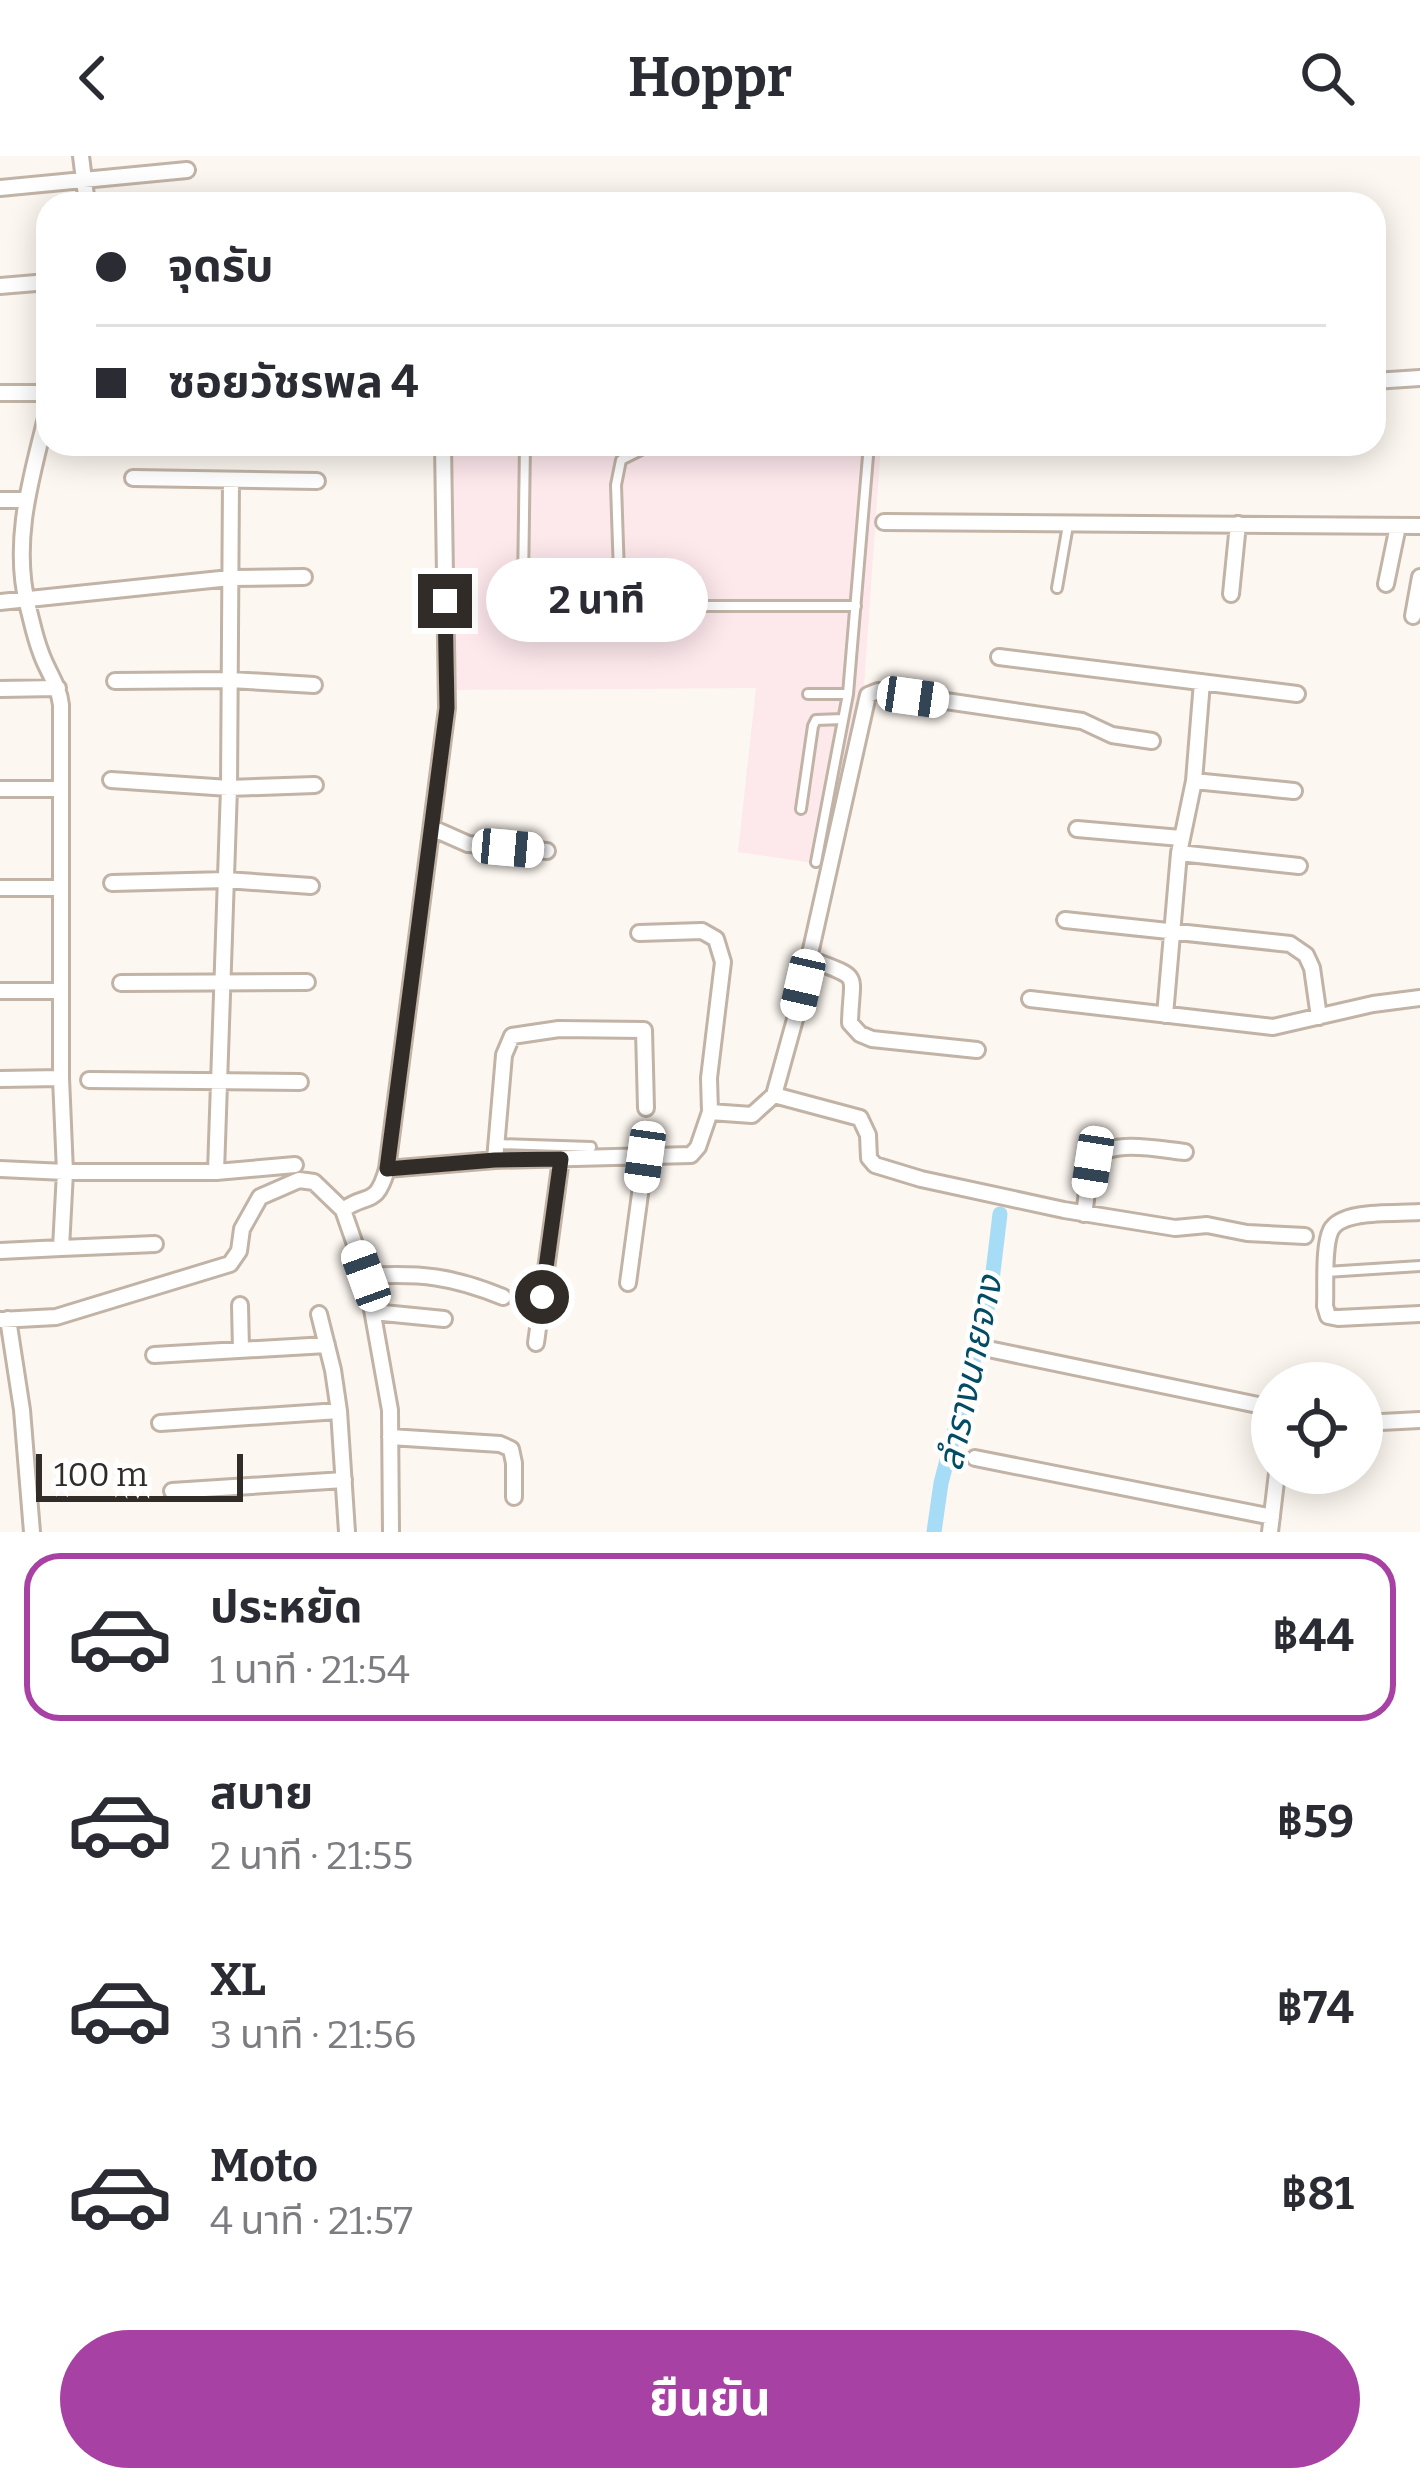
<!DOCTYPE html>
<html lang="th">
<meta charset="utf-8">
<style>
:root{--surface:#fff;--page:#f7f7f7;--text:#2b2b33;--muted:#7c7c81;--line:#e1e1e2;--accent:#a841a4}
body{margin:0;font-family:Bitter,"Noto Sans Thai",serif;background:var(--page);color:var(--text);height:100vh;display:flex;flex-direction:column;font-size:45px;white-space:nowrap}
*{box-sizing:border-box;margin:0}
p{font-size:39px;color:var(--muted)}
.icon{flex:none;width:66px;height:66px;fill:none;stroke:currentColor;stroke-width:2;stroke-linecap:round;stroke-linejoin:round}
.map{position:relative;height:1376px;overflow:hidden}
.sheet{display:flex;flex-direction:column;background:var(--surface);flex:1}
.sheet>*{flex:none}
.guide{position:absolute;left:36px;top:36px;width:1350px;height:264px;border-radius:36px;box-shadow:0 6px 30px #0003;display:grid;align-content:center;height:264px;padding:0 60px;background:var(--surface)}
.controls{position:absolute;left:1251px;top:1206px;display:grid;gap:24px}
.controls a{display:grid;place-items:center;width:132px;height:132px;border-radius:50%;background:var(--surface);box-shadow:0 6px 30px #0003;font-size:60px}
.scale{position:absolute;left:36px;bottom:30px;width:207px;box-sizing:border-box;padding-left:12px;border:6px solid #312c27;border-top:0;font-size:33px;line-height:42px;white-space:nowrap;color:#312c27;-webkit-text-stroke:9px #fff;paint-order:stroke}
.end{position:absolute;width:54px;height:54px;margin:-27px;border:15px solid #312c27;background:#fff;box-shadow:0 0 0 6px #fff}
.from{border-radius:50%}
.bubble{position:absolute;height:84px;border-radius:42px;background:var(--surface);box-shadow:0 6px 30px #0003;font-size:39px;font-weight:700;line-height:84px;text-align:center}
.car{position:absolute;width:36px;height:72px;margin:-36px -18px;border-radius:15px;box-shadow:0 0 9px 3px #0007;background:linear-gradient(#fff 24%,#345 0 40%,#fff 0 76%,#345 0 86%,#fff 0)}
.guide b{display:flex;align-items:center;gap:42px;height:114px;font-size:45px}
.guide b+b{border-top:3px solid var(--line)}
.guide i{width:30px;height:30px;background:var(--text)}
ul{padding:21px 0 0;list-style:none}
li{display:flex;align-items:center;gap:36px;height:168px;margin:0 24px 18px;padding:0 36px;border:6px solid transparent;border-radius:36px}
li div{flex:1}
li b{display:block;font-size:45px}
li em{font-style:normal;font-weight:700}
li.active{border-color:var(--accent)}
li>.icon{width:108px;height:108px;stroke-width:1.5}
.action{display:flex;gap:24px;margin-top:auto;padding:24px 60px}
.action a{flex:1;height:138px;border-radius:72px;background:var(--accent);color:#fff;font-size:48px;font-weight:700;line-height:138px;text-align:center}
header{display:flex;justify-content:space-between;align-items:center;height:156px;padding:0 60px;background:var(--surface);font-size:54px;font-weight:700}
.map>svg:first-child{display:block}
.education{fill:#fde8ec}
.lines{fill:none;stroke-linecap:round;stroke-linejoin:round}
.canal{stroke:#a7dcf6;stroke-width:15}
.lane-casing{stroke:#c1b3a6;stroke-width:14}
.street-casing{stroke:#c1b3a6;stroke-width:20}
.lane{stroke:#fff;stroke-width:8}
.street{stroke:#fff;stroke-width:14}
.route{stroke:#312c27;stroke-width:15}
.labels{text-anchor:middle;stroke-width:9;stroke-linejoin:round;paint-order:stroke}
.water-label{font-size:36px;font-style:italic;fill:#024c65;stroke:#fff}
</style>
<header><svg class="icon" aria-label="back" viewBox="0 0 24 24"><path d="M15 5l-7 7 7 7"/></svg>Hoppr<svg class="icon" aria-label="search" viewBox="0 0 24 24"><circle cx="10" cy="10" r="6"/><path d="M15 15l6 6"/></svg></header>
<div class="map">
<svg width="1420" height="1376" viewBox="0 0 1420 1376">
<rect width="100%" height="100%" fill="#fdf7f1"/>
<path class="education" d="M881,288L864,530L827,709L738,696L756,532L453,534L454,326L450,289Z"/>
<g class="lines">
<path class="canal" d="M934,1376L941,1327L990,1141L1000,1058"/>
<g class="lane-casing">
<path id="lane" d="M525,288L523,430L524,444L539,450H856
M1057,432L1068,369
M620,448L616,329L621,304L645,292L720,288
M808,538H848
M801,653L813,570L816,564L843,563
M816,706L848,538L869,288
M498,988L591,991
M1326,1116L1420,1110"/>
</g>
<g class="street-casing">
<path id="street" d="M81,0L87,48
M0,32L187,14
M0,130L48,126
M1374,225L1420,222
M0,237H48
M133,322L317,325
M0,344H26
M884,366L1420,370
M1386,428L1398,370
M1231,438L1238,368
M0,446L230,422L304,421
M1413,460L1420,421
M999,501L1297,538
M115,525L231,524L314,529
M0,533L58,532
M111,624L229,632L315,629
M1194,625L1294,635
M0,633H61
M432,672L468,688L547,695
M1077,673L1181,682
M1179,697L1299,710
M112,727L226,724L311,730
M0,732H61
M1065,764L1290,788L1306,799L1312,812L1319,861
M810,803C864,824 851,815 850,867L860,878L872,883L977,894
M121,827L307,826
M0,835H61
M1030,843L1273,871L1373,848L1420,842
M1165,859L1179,697L1194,625L1202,526
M0,923L61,922
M89,924L300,926
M774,939L860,962L868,979L869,1002L875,1009L921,1023L1064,1054L1175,1072L1207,1069L1247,1077L1305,1080
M710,956L752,959L774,939L797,856L868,539L878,535L1082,565L1112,579L1152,585
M495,1004L504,899L512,880L559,873L644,874L646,952
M0,1013L65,1016H216L229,632L231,324
M387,1013L495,1004L691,999L698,991L710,956L709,922L723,806L716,783L702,775L639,777
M216,1016L295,1009
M343,1054C367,1036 376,1052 387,1013L447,552L443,288
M1420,1056C1397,1058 1342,1053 1331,1074C1323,1090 1326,1131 1325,1150L1328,1160L1338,1162L1420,1158
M1084,1058C1087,1042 1087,1023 1092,1008C1103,980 1162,994 1185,996
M61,1092L155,1088
M0,1095L61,1092L65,1016L61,922V549C59,529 47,515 41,497C35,482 32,466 28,451C11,384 32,319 48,254
M366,1120C421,1117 452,1120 503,1141
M628,1127L645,1001
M240,1149L241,1194
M373,1156L444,1163
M319,1158L333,1214L339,1255L347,1376
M8,1163L22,1254L32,1376
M0,1164L56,1161L230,1108L239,1095L242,1073L260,1041L299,1024L314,1026L343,1054L366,1120L390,1254L391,1376
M536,1187L561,1003
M993,1194L1272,1252
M154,1199L327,1189
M160,1267L339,1255
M1362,1267L1420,1264
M390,1281L500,1288L511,1293L514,1307V1341
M975,1302L1272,1361
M172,1335L344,1324
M1270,1376L1277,1317"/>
</g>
<use href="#lane" class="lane"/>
<use href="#street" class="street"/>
</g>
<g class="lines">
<path class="route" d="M445,445L447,552L387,1013L495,1004L561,1003L542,1141"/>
</g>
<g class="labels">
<g class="water-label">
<text transform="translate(969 1217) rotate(-78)" y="13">ลำรางนายจาง</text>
</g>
</g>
</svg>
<div class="controls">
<a><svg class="icon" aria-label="locate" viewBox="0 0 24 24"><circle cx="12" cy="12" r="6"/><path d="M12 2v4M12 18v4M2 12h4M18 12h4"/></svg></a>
</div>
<div class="scale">100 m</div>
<i class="end from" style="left:542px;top:1141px"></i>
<i class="end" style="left:445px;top:445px"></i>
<div class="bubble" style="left:486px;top:402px;width:222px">2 นาที</div>
<i class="car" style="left:913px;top:541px;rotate:98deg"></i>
<i class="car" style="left:508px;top:692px;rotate:95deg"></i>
<i class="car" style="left:803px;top:829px;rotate:193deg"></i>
<i class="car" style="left:645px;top:1001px;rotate:188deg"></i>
<i class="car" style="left:1093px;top:1006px;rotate:189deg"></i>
<i class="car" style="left:366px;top:1120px;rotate:340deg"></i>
<div class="guide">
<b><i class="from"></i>จุดรับ</b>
<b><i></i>ซอยวัชรพล 4</b>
</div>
</div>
<section class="sheet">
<ul>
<li class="active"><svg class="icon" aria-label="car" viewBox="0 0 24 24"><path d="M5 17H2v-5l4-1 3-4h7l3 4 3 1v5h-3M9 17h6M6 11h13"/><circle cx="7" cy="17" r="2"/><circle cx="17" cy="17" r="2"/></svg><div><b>ประหยัด</b><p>1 นาที · 21:54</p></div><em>฿44</em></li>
<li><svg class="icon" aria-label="car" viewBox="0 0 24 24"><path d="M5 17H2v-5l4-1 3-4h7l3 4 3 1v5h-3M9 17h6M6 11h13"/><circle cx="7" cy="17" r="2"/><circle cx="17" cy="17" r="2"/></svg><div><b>สบาย</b><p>2 นาที · 21:55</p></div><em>฿59</em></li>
<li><svg class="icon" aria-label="car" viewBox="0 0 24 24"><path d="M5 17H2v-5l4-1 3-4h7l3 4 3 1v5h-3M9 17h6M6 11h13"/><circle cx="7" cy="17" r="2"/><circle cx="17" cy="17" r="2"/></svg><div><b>XL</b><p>3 นาที · 21:56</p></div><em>฿74</em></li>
<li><svg class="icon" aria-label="car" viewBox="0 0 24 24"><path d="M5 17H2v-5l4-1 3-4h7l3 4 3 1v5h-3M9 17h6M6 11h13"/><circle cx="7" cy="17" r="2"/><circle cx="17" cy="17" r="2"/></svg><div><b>Moto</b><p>4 นาที · 21:57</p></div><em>฿81</em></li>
</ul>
<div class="action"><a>ยืนยัน</a></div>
</section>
